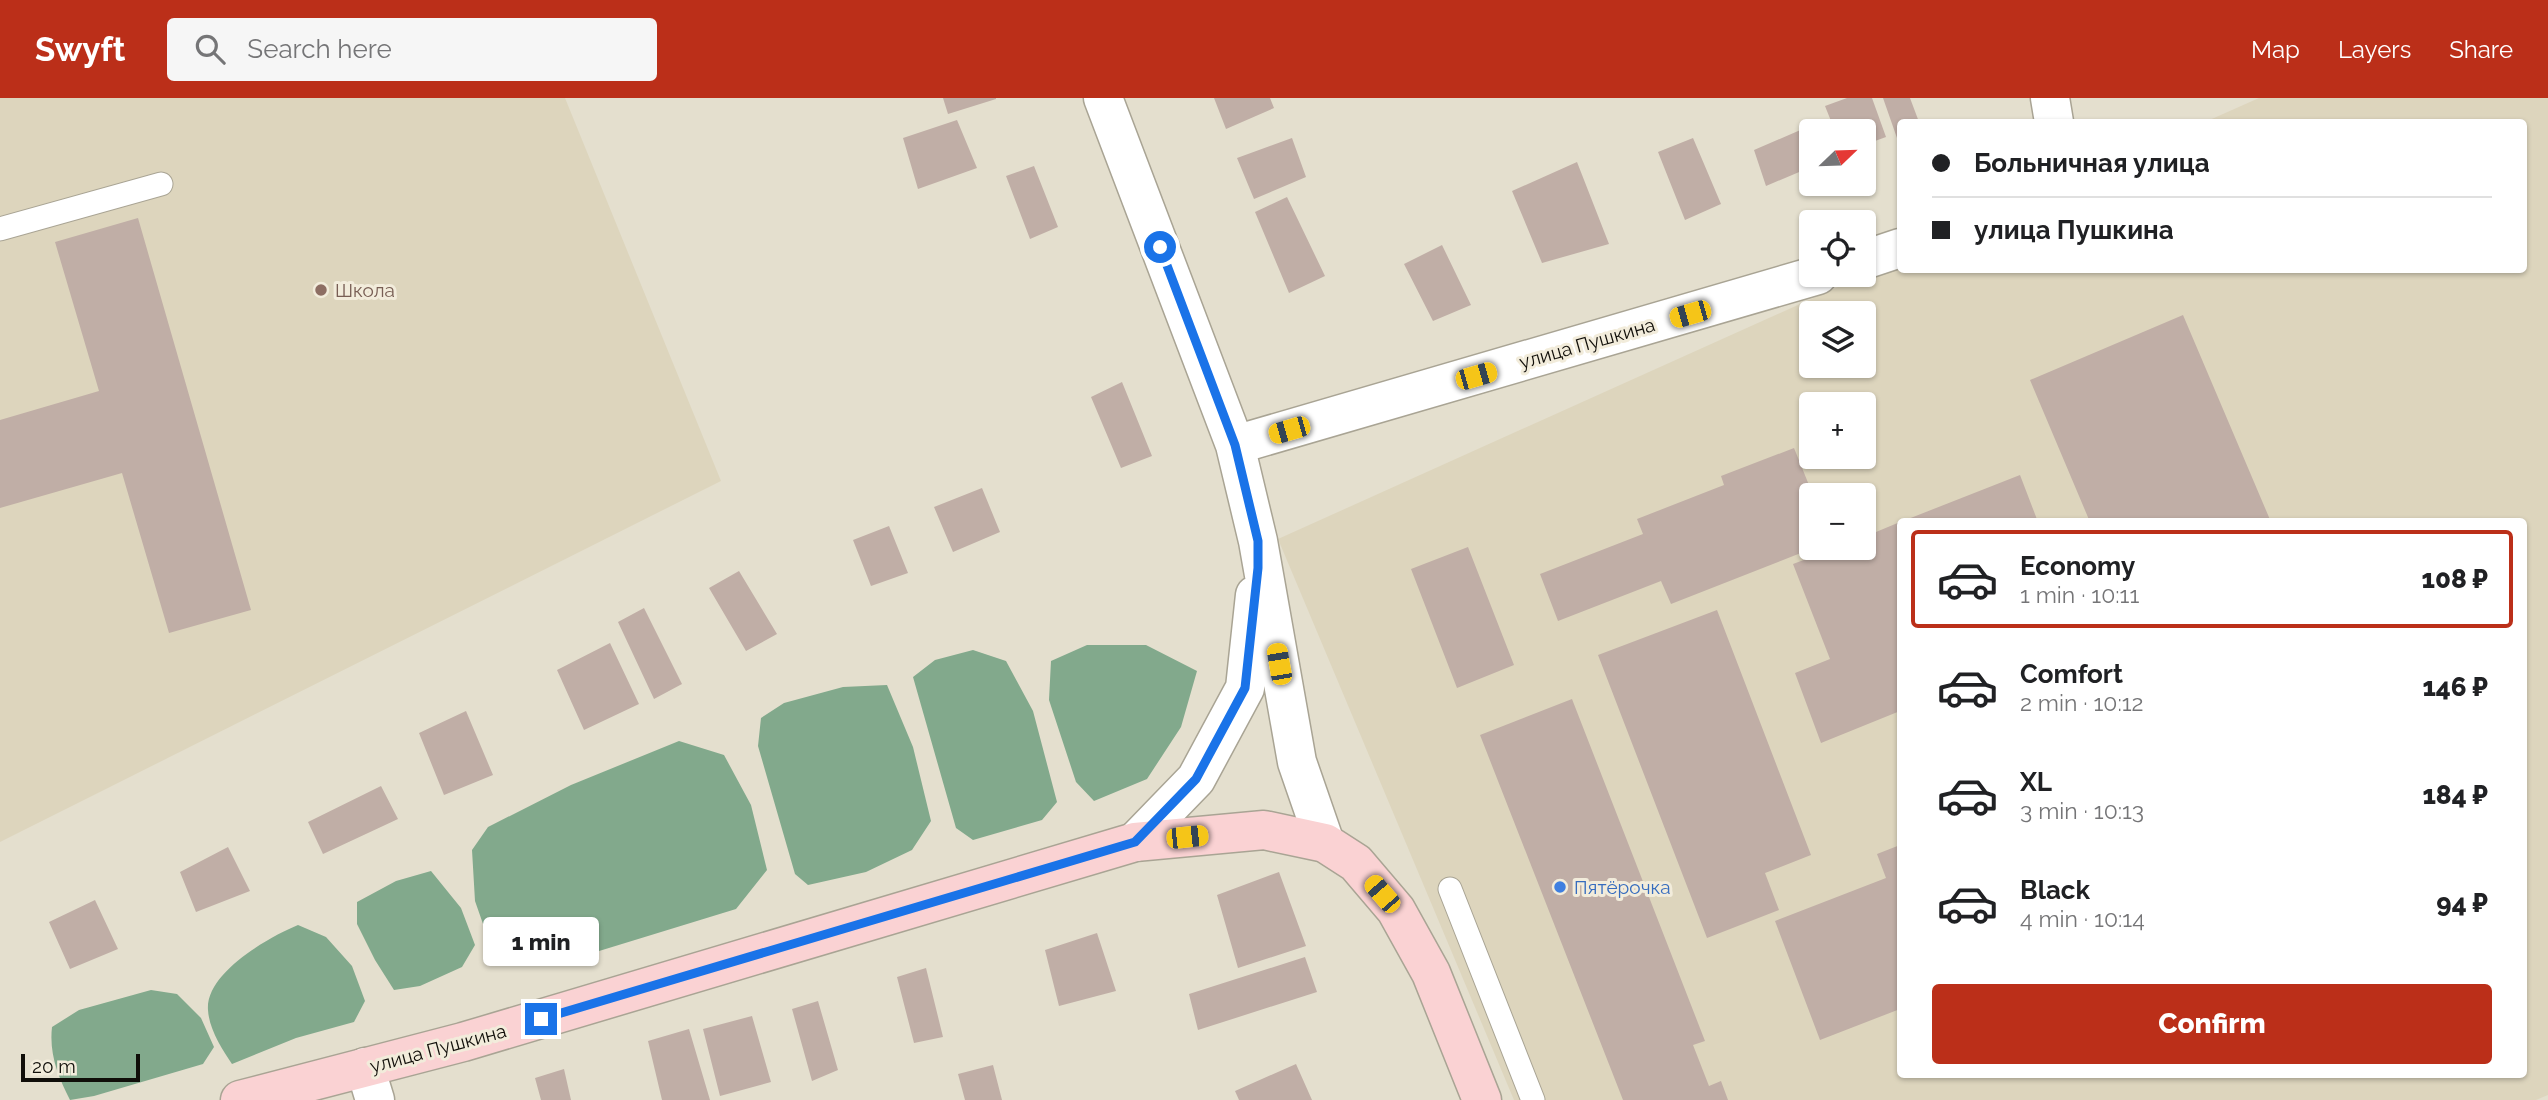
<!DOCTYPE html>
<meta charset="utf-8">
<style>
:root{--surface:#fff;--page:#f6f6f6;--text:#202124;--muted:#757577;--line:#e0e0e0;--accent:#bb2f19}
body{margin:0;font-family:Raleway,sans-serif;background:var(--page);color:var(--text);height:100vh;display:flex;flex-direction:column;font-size:26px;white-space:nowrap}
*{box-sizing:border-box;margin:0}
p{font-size:23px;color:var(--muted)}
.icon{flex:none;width:38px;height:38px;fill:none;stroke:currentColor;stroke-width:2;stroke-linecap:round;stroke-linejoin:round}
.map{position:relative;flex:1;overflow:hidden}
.sheet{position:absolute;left:1897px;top:420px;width:630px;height:560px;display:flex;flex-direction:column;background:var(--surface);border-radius:7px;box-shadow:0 2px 5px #0004}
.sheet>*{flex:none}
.guide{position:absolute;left:1897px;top:21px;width:630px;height:154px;border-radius:7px;box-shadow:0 2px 5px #0004;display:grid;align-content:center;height:154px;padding:0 35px;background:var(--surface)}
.needle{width:46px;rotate:67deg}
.controls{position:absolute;left:1799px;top:21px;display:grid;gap:14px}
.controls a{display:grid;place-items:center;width:77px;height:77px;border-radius:7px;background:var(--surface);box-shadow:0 2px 5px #0004;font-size:35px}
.scale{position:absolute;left:21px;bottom:18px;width:119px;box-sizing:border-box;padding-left:7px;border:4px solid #100e09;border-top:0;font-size:19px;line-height:24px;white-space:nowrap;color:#100e09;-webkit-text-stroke:5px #f2ecdb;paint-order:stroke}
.end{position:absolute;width:32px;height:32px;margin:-16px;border:9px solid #1a73e8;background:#fff;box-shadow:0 0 0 4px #fff}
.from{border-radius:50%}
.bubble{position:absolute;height:49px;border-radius:7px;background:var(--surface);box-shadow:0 2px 5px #0004;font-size:23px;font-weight:800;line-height:49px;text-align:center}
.car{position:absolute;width:21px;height:42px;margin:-21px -10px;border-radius:9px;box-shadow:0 0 5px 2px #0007;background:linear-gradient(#f5c518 24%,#345 0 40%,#f5c518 0 76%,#345 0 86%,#f5c518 0)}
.guide b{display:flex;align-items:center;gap:24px;height:66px;font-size:26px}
.guide b+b{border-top:2px solid var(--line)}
.guide i{width:18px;height:18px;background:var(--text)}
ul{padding:12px 0 0;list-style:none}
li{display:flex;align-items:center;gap:21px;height:98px;margin:0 14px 10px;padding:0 21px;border:4px solid transparent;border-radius:7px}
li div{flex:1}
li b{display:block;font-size:26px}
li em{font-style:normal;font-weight:800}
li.selected{border-color:var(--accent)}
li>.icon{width:63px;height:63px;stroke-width:1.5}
.button{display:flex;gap:14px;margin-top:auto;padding:14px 35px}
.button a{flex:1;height:80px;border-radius:7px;background:var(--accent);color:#fff;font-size:28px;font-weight:800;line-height:80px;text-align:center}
header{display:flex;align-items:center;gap:42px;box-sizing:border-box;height:98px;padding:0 35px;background:var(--accent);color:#fff}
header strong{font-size:33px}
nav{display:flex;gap:38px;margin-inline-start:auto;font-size:24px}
.search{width:490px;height:63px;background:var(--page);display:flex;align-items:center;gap:18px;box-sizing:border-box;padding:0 24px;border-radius:7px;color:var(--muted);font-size:26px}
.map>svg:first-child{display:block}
.built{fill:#ddd5bd;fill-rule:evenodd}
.forest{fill:#82a98c}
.building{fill:#c0aea6}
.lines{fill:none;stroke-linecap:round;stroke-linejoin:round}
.service-casing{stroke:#a9a494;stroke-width:25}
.minor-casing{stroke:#a9a494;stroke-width:41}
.secondary-casing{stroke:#a9a494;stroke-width:41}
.service{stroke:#fff;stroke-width:23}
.minor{stroke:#fff;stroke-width:38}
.secondary{stroke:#fad2d3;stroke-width:38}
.route{stroke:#1a73e8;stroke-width:9}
.education-dot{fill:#8d6e63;stroke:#f2ecdb;stroke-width:2.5}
.shop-dot{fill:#3f7fe0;stroke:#f2ecdb;stroke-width:2.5}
.labels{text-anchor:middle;stroke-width:6;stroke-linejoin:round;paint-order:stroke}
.education-label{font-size:19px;fill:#785e54;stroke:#f2ecdb;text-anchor:start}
.street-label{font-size:19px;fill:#100e09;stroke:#f2ecdb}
.shop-label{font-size:19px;fill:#366cbe;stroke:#f2ecdb;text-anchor:start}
</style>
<header>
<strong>Swyft</strong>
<div class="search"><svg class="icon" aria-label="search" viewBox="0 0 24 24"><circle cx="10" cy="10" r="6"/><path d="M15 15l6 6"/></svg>Search here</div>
<nav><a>Map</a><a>Layers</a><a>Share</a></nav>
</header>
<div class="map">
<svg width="2548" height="1002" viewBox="0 0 2548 1002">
<rect width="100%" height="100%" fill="#e4dfce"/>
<path class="built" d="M0,0H565L721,383L0,744Z
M2259,0H2548V997L2536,1002H1514L1278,441L1900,161V172H2524V24H2205ZM1811,215H1864V268H1811ZM1811,306H1864V359H1811ZM1811,397H1864V450H1811ZM1900,424H2524V976H1900Z"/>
<path class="forest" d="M1087,547H1146L1197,573L1181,629L1147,681L1094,703L1076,684L1049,602L1051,563Z
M973,552L1006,563L1033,613L1057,704L1042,722L973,742L956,730L913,579L935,562Z
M887,587L913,649L931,723L912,752L866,774L808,787L795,776L758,648L761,620L784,605L843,589Z
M679,643L724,657L751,707L767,772L736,811L560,865L510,868L490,846L475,803L472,752L488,729L571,687Z
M431,773L461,810L475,847L462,869L420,888L394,892L375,862L357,826V804L396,783Z
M298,827L326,839L352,868L365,903L354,924L296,940L232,966C222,951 209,931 208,912C205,875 269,839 298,827Z
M151,892L177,896L201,920L214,949L203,966L94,998L70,1002C58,978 49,956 52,929L79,912Z"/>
<path class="building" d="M943,0H996V1L948,16Z
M1214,0H1270L1274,10L1226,31Z
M1847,0H1872L1886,39L1864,47V33H1835L1825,8Z
M1883,0H1910L1919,24H1900V39L1897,40Z
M957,22L977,70L918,91L903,40Z
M1805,30L1811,45V69L1766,88L1754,52Z
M1292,40L1306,79L1254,101L1237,60Z
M1693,40L1721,106L1685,122L1658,54Z
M1577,64L1609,146L1542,165L1512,93Z
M1034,68L1058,129L1030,141L1006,78Z
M1287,99L1325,178L1289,195L1255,114Z
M138,120L251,512L169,535L122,375L0,410V322L99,293L55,144Z
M1442,147L1471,207L1433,223L1404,166Z
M2183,217L2271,424H2090L2030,282Z
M1122,284L1152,358L1121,370L1091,299Z
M1794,350L1813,397L1811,451L1671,506L1661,483L1558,523L1540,476L1643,436L1637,421L1724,387L1721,378Z
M2020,377L2038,424H1903V423Z
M982,390L1000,434L953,454L934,409Z
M1900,424V613L1821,645L1795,575L1830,561L1793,466L1836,450H1864V439Z
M889,428L908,475L871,488L853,442Z
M1468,449L1514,567L1457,590L1411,471Z
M739,473L777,536L746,553L709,490Z
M644,510L682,586L654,601L618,524Z
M1717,512L1811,757L1765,775L1779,812L1707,840L1598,557Z
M610,545L639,606L584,632L557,572Z
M1572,601L1705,943L1693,947L1709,988L1721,983L1728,1002H1623L1480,637Z
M466,613L493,677L444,697L419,635Z
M381,688L398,721L323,756L308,724Z
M1900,747V911L1820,942L1775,823L1886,780L1877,756Z
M228,749L250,793L196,814L180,774Z
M1279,774L1306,848L1238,870L1217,797Z
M95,802L118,851L70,871L49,824Z
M1097,835L1116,893L1059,908L1045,852Z
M1305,859L1317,894L1198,932L1189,896Z
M926,870L943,939L914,945L897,879Z
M818,903L838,972L812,983L792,911Z
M752,918L771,984L720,998L703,931Z
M689,931L710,1002H662L648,943Z
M1296,966L1312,1002H1239L1235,993Z
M993,967L1002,1002H965L958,976Z
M564,971L571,1002H541L535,980Z"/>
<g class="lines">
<g class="service-casing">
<path id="service" d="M0,131L161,86
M1450,791L1533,1002"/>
</g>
<g class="minor-casing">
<path id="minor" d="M1103,0L1235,347L1258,443L1297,664L1325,745
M2050,0L2054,24
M1864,162L1900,150
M1235,347L1818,177
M1135,744L1196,681L1245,590L1255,497
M365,969L375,1002"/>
</g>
<g class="secondary-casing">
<path id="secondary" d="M240,1002L463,944L1135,744L1264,732L1325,745L1356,765L1396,812L1431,875L1482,1002"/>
</g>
<use href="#service" class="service"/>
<use href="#minor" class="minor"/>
<use href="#secondary" class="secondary"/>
</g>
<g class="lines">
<path class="route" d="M541,921L1135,744L1196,681L1245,590L1258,470V443L1235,347L1160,149"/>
</g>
<circle class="education-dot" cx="321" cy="192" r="7"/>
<circle class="shop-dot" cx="1560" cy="789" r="7"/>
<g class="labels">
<g class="education-label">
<text x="335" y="199">Школа</text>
</g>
<g class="street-label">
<text transform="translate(1587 245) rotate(-16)" y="7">улица Пушкина</text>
<text transform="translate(438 950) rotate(-15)" y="7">улица Пушкина</text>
</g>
<g class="shop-label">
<text x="1574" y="796">Пятёрочка</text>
</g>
</g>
</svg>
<div class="controls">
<a><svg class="needle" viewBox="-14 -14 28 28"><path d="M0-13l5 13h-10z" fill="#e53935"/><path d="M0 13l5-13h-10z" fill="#757577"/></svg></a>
<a><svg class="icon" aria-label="locate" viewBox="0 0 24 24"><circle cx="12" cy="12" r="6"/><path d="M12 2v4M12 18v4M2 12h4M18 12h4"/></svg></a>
<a><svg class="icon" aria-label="layers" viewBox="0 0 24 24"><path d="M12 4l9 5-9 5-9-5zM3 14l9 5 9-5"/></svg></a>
<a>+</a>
<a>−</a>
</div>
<div class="scale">20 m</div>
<i class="end from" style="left:1160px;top:149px"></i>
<i class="end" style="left:541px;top:921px"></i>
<div class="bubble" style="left:483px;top:819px;width:116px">1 min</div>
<i class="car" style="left:1690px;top:216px;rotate:254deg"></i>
<i class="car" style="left:1476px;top:278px;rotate:74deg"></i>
<i class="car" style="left:1289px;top:332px;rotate:254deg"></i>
<i class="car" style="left:1279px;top:566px;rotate:350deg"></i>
<i class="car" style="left:1187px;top:739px;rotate:84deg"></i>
<i class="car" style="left:1382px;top:796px;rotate:319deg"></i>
<div class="guide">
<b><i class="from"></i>Больничная улица</b>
<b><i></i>улица Пушкина</b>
</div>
<section class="sheet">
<ul>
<li class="selected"><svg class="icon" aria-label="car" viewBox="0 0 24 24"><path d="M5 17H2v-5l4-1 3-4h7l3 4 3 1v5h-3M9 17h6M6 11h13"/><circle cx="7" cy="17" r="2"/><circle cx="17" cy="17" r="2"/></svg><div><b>Economy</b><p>1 min · 10:11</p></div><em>108 ₽</em></li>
<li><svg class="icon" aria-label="car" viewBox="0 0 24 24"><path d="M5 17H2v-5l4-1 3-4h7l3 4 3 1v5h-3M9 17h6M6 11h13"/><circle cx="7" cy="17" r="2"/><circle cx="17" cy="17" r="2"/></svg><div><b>Comfort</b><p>2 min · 10:12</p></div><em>146 ₽</em></li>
<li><svg class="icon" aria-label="car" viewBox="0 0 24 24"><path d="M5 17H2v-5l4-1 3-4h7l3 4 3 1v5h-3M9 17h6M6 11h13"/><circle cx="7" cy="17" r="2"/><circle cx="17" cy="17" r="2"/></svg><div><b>XL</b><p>3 min · 10:13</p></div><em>184 ₽</em></li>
<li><svg class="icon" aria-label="car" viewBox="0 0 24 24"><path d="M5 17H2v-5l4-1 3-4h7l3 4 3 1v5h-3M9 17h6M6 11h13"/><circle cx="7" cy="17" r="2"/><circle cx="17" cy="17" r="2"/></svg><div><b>Black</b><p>4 min · 10:14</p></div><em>94 ₽</em></li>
</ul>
<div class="button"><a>Confirm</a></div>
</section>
</div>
